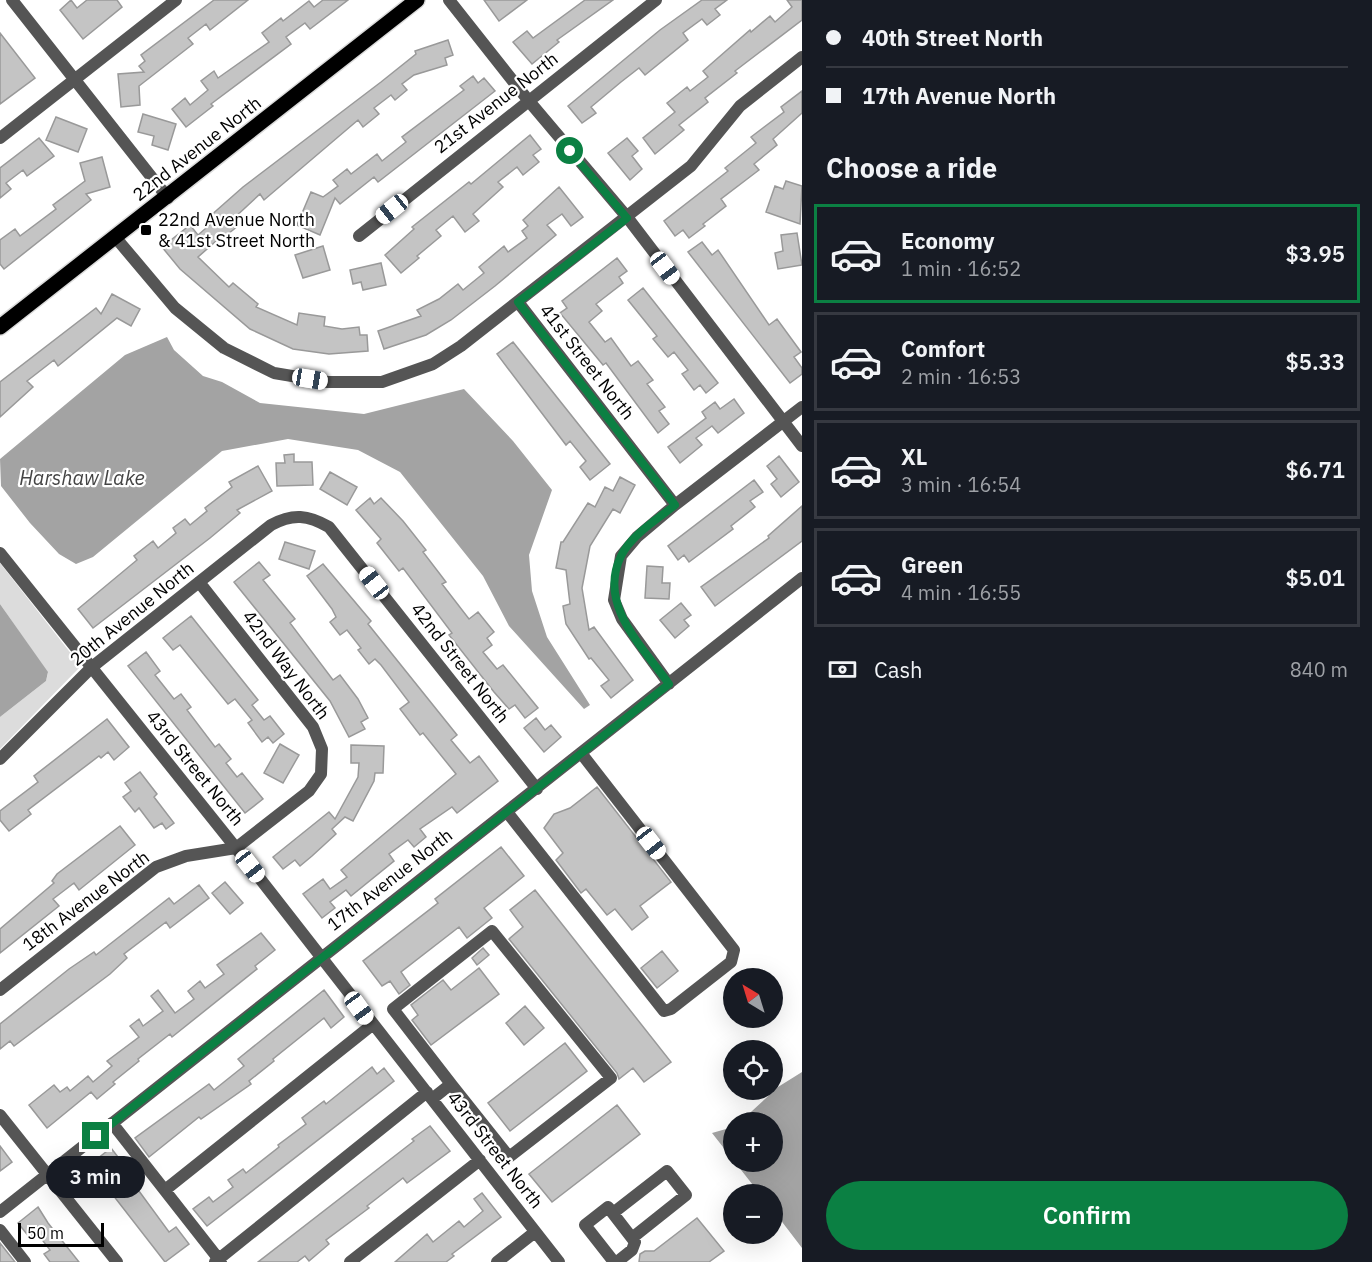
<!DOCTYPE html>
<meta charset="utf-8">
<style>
:root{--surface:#171b24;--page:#242831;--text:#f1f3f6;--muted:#9ea1a6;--line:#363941;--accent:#0b8043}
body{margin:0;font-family:"IBM Plex Sans",sans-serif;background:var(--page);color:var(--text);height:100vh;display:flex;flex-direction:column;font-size:22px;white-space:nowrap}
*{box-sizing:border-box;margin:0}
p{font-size:20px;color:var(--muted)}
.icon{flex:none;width:33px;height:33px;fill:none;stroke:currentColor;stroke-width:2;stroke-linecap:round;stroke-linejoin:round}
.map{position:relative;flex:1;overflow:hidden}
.sheet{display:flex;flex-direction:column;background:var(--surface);width:570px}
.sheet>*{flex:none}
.guide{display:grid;align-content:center;height:132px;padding:0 24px;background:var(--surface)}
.needle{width:39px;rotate:322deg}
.buttons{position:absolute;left:723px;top:968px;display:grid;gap:12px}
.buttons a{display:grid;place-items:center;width:60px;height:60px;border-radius:50%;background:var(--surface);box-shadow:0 6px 24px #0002;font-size:30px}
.scale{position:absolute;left:18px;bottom:15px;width:86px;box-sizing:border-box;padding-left:6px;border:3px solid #000;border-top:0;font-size:16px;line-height:21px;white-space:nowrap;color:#000;-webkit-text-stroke:4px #fff;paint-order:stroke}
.end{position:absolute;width:27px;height:27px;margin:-14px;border:8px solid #0b8043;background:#fff;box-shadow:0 0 0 3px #fff}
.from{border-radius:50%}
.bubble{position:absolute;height:42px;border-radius:21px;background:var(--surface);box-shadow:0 6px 24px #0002;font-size:20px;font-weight:600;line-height:42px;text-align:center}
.car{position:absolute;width:18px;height:36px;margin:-18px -9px;border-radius:8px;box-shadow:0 0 4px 2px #0007;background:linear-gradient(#fff 24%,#345 0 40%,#fff 0 76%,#345 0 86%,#fff 0)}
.guide b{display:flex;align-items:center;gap:21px;height:57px;font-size:22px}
.guide b+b{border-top:2px solid var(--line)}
.guide i{width:15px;height:15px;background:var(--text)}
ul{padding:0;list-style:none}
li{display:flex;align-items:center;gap:18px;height:99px;margin:0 12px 9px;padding:0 12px;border:3px solid var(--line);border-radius:0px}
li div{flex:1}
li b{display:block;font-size:22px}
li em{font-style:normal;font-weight:600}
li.on{border-color:var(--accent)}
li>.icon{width:54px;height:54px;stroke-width:1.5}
h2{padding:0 24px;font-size:27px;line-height:72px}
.pay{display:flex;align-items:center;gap:15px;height:66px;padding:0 24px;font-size:22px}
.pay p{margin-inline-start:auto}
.button{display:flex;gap:12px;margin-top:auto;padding:12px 24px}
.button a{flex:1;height:69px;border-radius:36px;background:var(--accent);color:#fff;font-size:24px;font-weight:600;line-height:69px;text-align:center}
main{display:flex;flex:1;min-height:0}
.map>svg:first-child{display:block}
.green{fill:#dcdcdc}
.water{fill:#a3a3a3}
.building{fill:#c4c4c4;stroke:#999;stroke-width:1.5}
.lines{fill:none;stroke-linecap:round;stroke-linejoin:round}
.major-casing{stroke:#dbdbdb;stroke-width:18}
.minor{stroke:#555;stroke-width:12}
.major{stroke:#000;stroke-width:15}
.route{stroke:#0b8043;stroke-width:8}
.poi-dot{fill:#000;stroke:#fff;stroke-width:2}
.labels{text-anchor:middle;stroke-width:4.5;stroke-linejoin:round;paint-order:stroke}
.street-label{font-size:18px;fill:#000;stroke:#fff}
.poi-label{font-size:18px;fill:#000;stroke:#fff;text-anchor:start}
.water-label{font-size:20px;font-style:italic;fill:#444;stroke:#fff}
</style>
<main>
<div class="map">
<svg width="802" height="1262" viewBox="0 0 802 1262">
<rect width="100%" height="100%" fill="#fff"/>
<path class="green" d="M0,563L76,660L79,668L0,749V717L46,681L48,673L0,604Z"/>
<path class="water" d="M167,337L174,350L203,376L222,382L260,403L364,414L464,389L513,441L552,490L529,555L532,591L547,637L590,705L584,709L509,626L483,576L400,472L358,450L288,439L222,451L93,557L76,564L59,554L30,523L1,486L0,459L125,355Z
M0,604L48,672L46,681L0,717Z
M802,1072V1248L773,1210L772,1194H760L734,1161H772V1122H740L778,1087Z
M733,1127L734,1161L712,1133Z"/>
<path class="building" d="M71,0L77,8L87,0H117L122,7L83,39L60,10Z
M214,0H248L210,30L206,24L188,38L193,44L139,86L140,105L121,107L118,74L144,72L139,66L145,61L141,55Z
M323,0H348L310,29L305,23L286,37L291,44L211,104L213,106L186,127L172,109L185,98L190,105L208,90L201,81L214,71L218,78L269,42L262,33L281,18L283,21L309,1L314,7Z
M484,0H527L499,21Z
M585,0H613L557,40L559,42L532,64L513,42L527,31L533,38Z
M702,0H727L715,9L720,15L707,25L702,19L683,33L688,40L645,75L639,68L621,82L591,107L596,113L582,123L568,106L660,30Z
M787,0H802V20L735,71L737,73L705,98L708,102L679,125L684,130L655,154L643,138L675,112L667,103L687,87L690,91L708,77L703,71L750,30L751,32L770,16L775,22L792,7Z
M0,33L35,78L0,104Z
M448,40L453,55L445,58L447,65L414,75L402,84L407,90L395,100L391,95L374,108L379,114L363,127L358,120L264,200L260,194L232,220L238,226L224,237L223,235L198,257L229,287L233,283L258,304L256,307L297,325L299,313L325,317L324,326L342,329L359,327L360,335H367L368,351L329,354L293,349L250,329L180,269L162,247L190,225L198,235L213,222L209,217L243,187L381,82L416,54L415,51Z
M473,76L478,83L484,78L495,91L378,182L374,177L340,204L335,198L320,235L297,225L311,192L323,197L338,186L333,180L347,169L351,174L377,154L382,161L406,142L402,137L464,90L460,86Z
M802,91V113L773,139L777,145L754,164L759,170L721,199L726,206L703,224L705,226L689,238L683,230L675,236L664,221L728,171L725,168L756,143L751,137L784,112L781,107Z
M143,114L176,124L168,150L152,145L154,136L138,132Z
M56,117L87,129L78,152L46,140Z
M530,135L541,149L533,155L539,162L523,175L517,167L498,182L503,187L473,214L479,221L465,232L453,216L436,230L441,236L417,256L419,258L401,273L385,255L414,229L412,227L469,182L471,184Z
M39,138L54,156L27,176L23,170L6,183L11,189L0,198V168Z
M627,138L638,151L632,156L642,169L630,180L608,153Z
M102,157L110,187L86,194L91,200L4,269L0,264V240L15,229L20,236L56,209L53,205L85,181L80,163Z
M786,181L802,186L800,224L766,212L775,186L783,189Z
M559,187L583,217L571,226L562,214L547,225L556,235L495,286L451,320L426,335L384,349L378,331L421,316L417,310L439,299L458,284L463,290L484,273L479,267L504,246L508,252L527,238L522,231L528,226L523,220Z
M797,233L802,265L778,269L775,253L783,251L781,235Z
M702,242L712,255L718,250L769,325L777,319L801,352L794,357L802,368V374L790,383L688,252Z
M323,246L330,270L303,278L295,255Z
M617,258L627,271L619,277L623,283L596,304L602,311L589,322L605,342L611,338L631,366L638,361L653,380L647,384L665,407L659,411L669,424L658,433L606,363L603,365L560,313L567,308L562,301Z
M381,263L386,285L363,290L361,282L353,284L350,270Z
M643,288L718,383L706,393L700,385L694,390L682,374L688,370L674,352L668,357L653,339L657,336L628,300Z
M112,294L140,309L131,326L117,318L58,366L54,360L27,381L33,387L0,417V382L96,308L101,314Z
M513,342L610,464L590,480L580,467L586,461L570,441L566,445L497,354Z
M734,399L744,413L718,433L712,426L696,438L702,445L680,463L668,447L706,418L702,412L715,402L720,409Z
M294,454V462H312L313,485L277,486L276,463H285L284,455Z
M779,456L799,482L781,497L771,484L777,479L767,466Z
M258,466L272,491L237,510L240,513L210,538L93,628L78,609L137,560L134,556L153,541L158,548L176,533L173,528L185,519L190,525L207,511L205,508L232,487L229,482Z
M330,472L357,487L347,505L320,489Z
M620,477L635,485L620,513L613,509L590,546L582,588L589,630L594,627L633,680L611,698L601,686L609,680L591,658L589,659L566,624L563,606L570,604L566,570L556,568L561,542H563L588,503L595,507L605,487L613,491Z
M754,480L763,492L750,501L755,507L731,526L733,529L689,562L684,555L678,560L668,546Z
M370,498L374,504L381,498L403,521L426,550L423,552L446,582L442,584L469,619L478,612L494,632L487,638L492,645L483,652L497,669L503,665L538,708L525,718L515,705L509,709L494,692L449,635L452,633L403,568L399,571L377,543L381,539L356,510Z
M802,506V541L715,606L701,587L769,538L768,536Z
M285,542L315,551L309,569L279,559Z
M259,562L270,575L263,580L295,619L290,623L333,680L340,675L358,699L368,718L361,722L365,729L349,737L330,701L234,582Z
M323,564L371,621L368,624L457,735L451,740L470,763L479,756L498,781L457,813L452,807L420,829L426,837L414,847L408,840L389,854L394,861L351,896L346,890L330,902L335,908L322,918L303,894L323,879L330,889L347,877L341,870L456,774L423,733L420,735L400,709L409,702L381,665L375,659L369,664L358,650L361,648L347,630L340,635L330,622L336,617L332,609L307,576Z
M647,566L663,567L662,583H670L669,599L645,598Z
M681,603L691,615L684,620L689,626L675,638L660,620Z
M191,616L258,700L252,705L264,720L270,716L284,734L273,743L268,737L262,742L248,723L252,720L235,699L228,704L180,645L173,650L163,638Z
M146,652L160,671L155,675L174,699L181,694L191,707L187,710L215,747L219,744L231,759L226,763L237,777L242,773L263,799L245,813L128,666Z
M536,718L545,730L551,725L561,737L544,752L524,728Z
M107,719L129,747L114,760L108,752L101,758L99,756L28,810L31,814L9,831L0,820V811L38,782L34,776Z
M280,744L299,755L283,783L264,773Z
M351,745L384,746L383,773H375L374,781L353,821L345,817L332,829L336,834L312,856L300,866L295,860L283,869L273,857L329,812L335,819L358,777L359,763H351Z
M140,772L157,794L154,797L174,823L166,829L162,823L154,828L139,808L135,812L123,797L131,791L125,783Z
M597,787L671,882L640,906L648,917L632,930L615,909L607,915L586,889L581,893L556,860L563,853L544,828L554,814L570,808Z
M120,826L135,845L79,890L74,883L53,899L59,906L0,953V929L54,883L52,881L57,874Z
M501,847L524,876L484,908L492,918L467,938L459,927L401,972L410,985L399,994L390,981L382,986L363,961L438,903L435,899Z
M225,882L243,903L230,914L212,893Z
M199,885L209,898L170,928L166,922L124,954L127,958L110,974L14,1046L10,1041L0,1049V1024L69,969L94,952L96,955L169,898L174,904Z
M535,890L671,1062L644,1082L633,1068L619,1079L617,1073L509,939L523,927L510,910Z
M261,933L275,950L255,966L257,969L172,1037L170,1034L138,1059L139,1061L113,1082L115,1084L97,1099L91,1092L47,1128L29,1105L54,1085L60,1092L67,1087L70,1091L88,1076L93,1082L112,1066L107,1061L139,1037L130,1026L139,1019L143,1026L163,1011L151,996L158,990L175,1013L194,999L188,991L200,981L205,988L224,974L217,965Z
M483,948L489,955L477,965L472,958Z
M662,951L678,971L657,988L641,968Z
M479,968L499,994L431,1045L412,1020L418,1015L411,1005L443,980L451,990Z
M324,990L344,1017L331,1028L324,1018L273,1059L274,1061L249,1081L251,1084L201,1119L199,1117L149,1157L135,1138L209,1084L214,1090L244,1066L238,1059Z
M525,1006L544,1028L524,1045L506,1023Z
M565,1043L587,1071L510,1131L488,1103Z
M372,1067L377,1074L384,1068L394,1081L207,1226L193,1209L209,1197L213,1202L233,1187L228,1180L243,1169L246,1173L279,1147L278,1145L306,1124L302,1118L324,1101L326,1104Z
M617,1105L640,1134L552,1202L529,1174Z
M430,1126L450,1151L407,1183L403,1178L367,1206L369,1208L326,1240L329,1244L309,1261L305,1256L297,1262H258L414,1141L412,1139Z
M0,1146L12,1162L0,1171Z
M111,1148L128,1170L125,1172L169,1232L176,1227L189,1244L165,1262L95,1172L102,1167L97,1159Z
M482,1193L501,1217L452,1254L454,1256L446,1262H395L427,1234L433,1242L459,1221L464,1227L483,1211L474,1199Z
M38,1207L48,1223L79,1262H50L44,1254L50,1250L37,1233L30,1238L18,1223Z
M697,1218L724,1251L709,1262H639L640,1254L645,1251H654Z
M0,1243L15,1262H0Z"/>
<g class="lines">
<g class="major-casing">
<path id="major" d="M0,327L417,0"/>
</g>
<path class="minor" d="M12,0L168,198
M449,0L528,100L627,217L802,446
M0,138L176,0
M359,236L656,0
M116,238L175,308L224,348L274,373L328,382H382L433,364L461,346L691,166L740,106L802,57
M518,302L675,505
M0,553L236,848L559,1262
M669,684L622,619L614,600L621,556L637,537L675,505L802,407
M0,759L92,667L271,525C293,513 308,515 329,527L537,789
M507,812L664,1011L671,1009L731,962L734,950L581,753
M0,990L156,867L186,856L236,848L309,791L321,774L322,749L313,727L199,582
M432,1099L451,1084L393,1009L492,931L611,1078L509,1157L451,1084
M0,1115L117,1262
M112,1123L221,1262
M165,1190L372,1025
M0,1212L802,578
M613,1213L667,1171L686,1195L632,1238
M0,1230L25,1262
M215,1262L427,1092
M350,1262L480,1160
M497,1262L535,1232
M614,1262L585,1225L608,1207L635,1242L632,1250L617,1262"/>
<use href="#major" class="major"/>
</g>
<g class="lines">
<path class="route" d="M96,1136L669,684C643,647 597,605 621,556C631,535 658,519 675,505L518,302L627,218L570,151"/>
</g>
<rect class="poi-dot" x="140" y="224" width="12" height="12" rx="3"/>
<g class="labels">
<g class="street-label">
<text transform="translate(496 103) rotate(-38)" y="6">21st Avenue North</text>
<text transform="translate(197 149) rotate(-38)" y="6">22nd Avenue North</text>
<text transform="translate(587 362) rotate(52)" y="6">41st Street North</text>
<text transform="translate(132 614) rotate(-39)" y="6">20th Avenue North</text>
<text transform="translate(460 663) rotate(52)" y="6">42nd Street North</text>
<text transform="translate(286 665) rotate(53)" y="6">42nd Way North</text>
<text transform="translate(195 768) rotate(51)" y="6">43rd Street North</text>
<text transform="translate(390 880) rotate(-38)" y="6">17th Avenue North</text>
<text transform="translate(86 901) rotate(-37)" y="6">18th Avenue North</text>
<text transform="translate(495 1150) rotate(52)" y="6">43rd Street North</text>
</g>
<g class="poi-label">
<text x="158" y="226">22nd Avenue North<tspan x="158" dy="21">&amp; 41st Street North</tspan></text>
</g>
<g class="water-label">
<text x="82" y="485">Harshaw Lake</text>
</g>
</g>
</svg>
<div class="buttons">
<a><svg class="needle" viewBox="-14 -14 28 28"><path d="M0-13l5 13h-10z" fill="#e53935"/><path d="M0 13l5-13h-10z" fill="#9ea1a6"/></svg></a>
<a><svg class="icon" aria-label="locate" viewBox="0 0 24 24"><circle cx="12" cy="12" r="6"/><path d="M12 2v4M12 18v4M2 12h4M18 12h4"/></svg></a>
<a>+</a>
<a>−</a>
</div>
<div class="scale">50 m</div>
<i class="end from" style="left:570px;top:151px"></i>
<i class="end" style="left:96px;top:1136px"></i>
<div class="bubble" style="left:46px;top:1156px;width:99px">3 min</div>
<i class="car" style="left:392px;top:209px;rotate:231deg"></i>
<i class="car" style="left:665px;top:268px;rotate:143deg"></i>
<i class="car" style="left:310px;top:379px;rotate:100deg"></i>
<i class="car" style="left:374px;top:583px;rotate:322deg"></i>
<i class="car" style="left:651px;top:843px;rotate:142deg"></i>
<i class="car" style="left:250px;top:866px;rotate:142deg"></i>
<i class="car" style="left:359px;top:1008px;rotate:144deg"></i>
</div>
<section class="sheet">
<div class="guide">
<b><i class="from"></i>40th Street North</b>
<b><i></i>17th Avenue North</b>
</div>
<h2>Choose a ride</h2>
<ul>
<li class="on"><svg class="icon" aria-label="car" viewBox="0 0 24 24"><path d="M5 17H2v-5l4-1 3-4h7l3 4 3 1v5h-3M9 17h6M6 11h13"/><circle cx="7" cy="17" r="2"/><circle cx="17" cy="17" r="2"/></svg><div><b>Economy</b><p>1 min · 16:52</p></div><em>$3.95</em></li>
<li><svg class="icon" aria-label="car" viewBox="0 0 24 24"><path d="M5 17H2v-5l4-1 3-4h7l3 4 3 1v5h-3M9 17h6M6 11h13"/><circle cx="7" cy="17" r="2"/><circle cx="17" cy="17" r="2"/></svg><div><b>Comfort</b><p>2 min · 16:53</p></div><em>$5.33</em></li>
<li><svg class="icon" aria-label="car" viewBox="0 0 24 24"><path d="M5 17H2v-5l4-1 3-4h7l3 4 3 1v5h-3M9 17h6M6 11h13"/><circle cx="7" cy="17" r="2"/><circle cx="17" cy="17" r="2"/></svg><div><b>XL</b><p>3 min · 16:54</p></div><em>$6.71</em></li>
<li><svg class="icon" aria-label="car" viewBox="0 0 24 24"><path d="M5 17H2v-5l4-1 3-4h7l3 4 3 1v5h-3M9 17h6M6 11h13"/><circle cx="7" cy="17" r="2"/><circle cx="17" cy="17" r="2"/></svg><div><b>Green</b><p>4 min · 16:55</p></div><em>$5.01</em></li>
</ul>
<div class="pay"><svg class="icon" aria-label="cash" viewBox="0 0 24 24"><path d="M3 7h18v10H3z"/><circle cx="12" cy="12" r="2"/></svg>Cash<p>840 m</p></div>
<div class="button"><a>Confirm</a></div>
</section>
</main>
